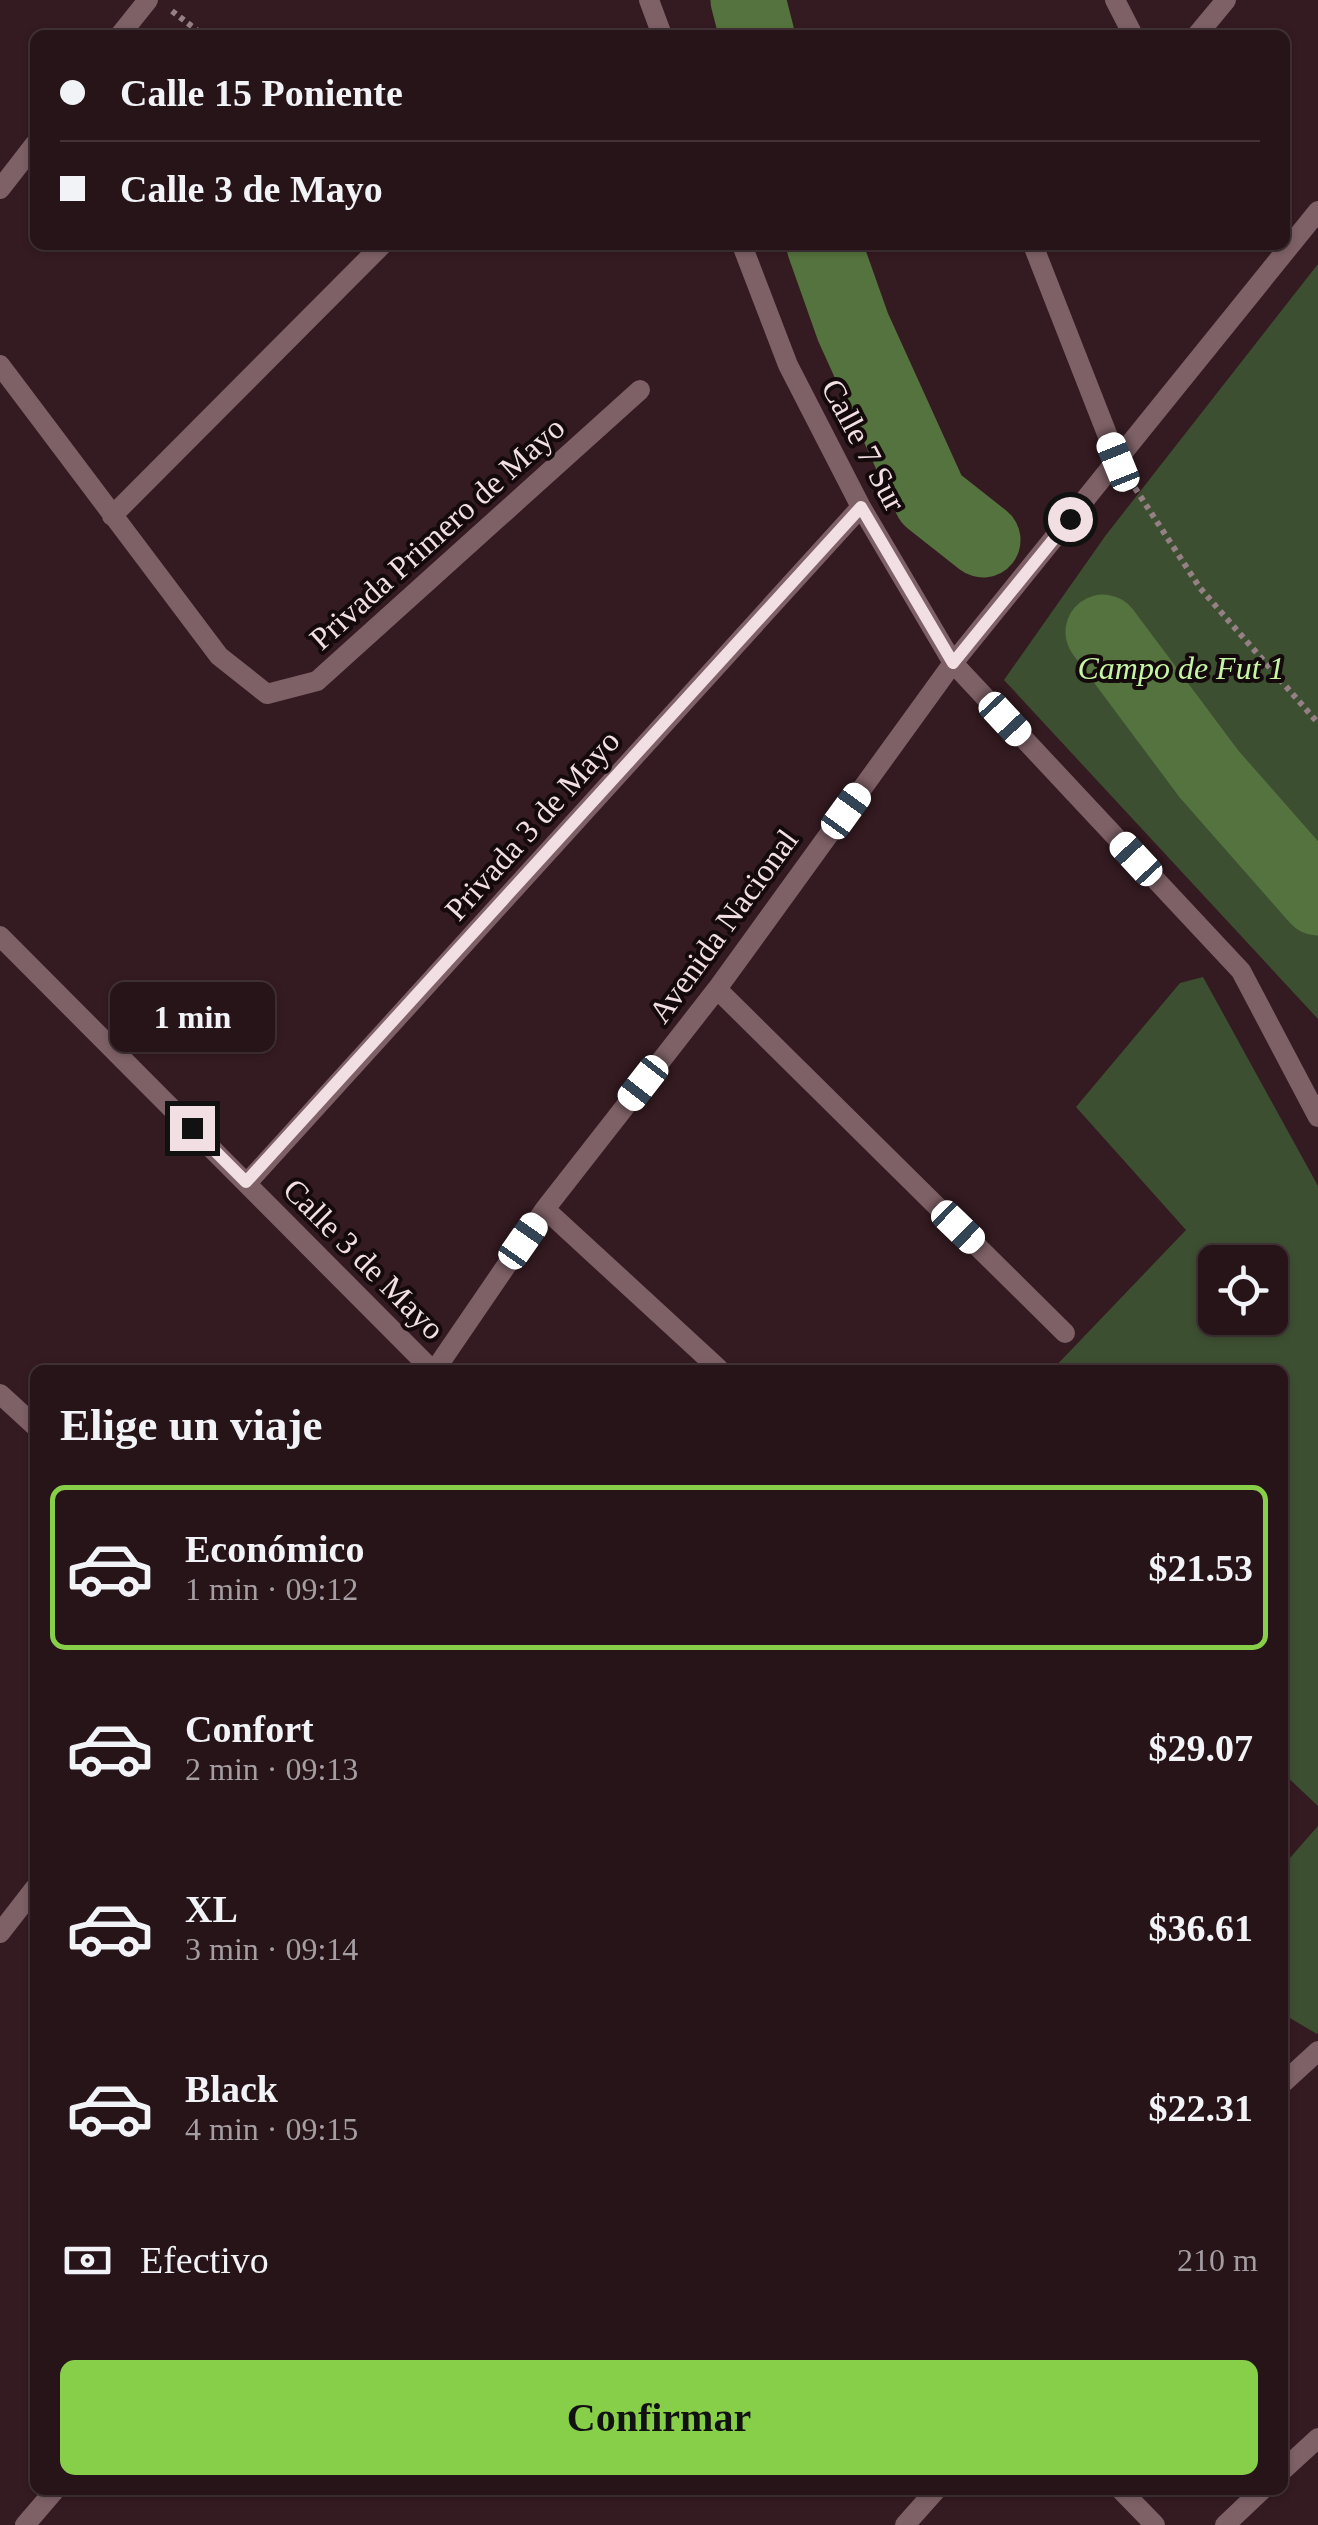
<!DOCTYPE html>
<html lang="es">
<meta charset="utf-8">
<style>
:root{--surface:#271419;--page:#332126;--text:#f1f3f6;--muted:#a49ea2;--line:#433338;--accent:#88cf49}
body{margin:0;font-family:"Times New Roman",serif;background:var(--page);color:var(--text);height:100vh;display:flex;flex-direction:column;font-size:38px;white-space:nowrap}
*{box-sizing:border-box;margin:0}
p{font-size:32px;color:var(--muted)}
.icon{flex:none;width:55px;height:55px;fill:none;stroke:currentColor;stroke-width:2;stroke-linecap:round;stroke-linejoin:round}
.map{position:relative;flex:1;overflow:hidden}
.panel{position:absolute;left:30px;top:1365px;width:1258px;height:1130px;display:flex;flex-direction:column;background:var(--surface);border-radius:15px;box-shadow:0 2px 8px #0004,0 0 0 2px var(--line)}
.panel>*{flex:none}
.banner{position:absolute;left:30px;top:30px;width:1260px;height:220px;border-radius:15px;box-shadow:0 2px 8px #0004,0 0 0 2px var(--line);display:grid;align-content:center;height:220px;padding:0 30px;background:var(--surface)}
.controls{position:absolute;left:1198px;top:1245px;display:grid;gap:20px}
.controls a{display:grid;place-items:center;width:90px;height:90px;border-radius:15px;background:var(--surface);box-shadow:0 2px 8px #0004,0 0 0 2px var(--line);font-size:50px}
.end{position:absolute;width:45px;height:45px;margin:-22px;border:12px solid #f1dfe3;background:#111;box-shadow:0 0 0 5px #111}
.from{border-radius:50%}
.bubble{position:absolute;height:70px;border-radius:15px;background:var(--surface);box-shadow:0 2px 8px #0004,0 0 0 2px var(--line);font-size:32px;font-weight:700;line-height:70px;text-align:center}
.car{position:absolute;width:30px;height:60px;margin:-30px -15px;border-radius:12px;box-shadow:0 0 8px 2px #0007;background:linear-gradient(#fff 24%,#345 0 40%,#fff 0 76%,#345 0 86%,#fff 0)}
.banner b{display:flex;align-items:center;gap:35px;height:95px;font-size:38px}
.banner b+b{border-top:2px solid var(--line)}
.banner i{width:25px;height:25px;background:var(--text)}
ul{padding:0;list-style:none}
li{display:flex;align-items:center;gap:30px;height:165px;margin:0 20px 15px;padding:0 10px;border:5px solid transparent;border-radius:15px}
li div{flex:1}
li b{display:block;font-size:38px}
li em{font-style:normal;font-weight:700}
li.active{border-color:var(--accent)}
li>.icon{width:90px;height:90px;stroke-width:1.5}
h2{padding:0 30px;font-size:45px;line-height:120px}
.pay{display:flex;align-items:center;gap:25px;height:110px;padding:0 30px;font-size:38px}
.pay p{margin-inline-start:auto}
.button{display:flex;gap:20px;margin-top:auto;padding:20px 30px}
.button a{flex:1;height:115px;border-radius:15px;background:var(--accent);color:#111;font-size:40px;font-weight:700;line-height:115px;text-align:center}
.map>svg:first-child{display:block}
.green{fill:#3d4f31;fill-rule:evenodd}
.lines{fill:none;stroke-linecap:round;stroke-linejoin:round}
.river{stroke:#55733e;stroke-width:75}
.path{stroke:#958084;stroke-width:6;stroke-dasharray:5 5;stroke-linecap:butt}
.street{stroke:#7e6167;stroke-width:20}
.route{stroke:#f1dfe3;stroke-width:12}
.labels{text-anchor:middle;stroke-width:8;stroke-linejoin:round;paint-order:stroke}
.street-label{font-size:32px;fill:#f1dfe3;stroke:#140a0c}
.park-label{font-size:32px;font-style:italic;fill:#c6f5a5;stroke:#140a0c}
</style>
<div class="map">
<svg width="1318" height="2525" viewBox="0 0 1318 2525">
<rect width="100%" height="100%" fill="#341b21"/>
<path class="green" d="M1318,264V1019L1004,680L1106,535Z
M1203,977L1318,1186V1806L1283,1773L1282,1370H1052L1186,1230L1076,1107L1180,983ZM1270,1262V1318H1215V1262Z
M1318,1826V2033L1317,2034L1283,2014L1282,1867Z"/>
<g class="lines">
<path class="river" d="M748,0L757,35
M824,245L853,327L931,499L983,540
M1103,632L1209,774L1318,898"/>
<path class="path" d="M172,11L203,35
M1135,488L1200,588L1318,723"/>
<path class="street" d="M649,0L662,35
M1115,0L1133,35
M120,35L148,0
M1197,35L1226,0
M0,189L35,144
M742,245L788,365L861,507L953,663L1241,971L1318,1117
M1033,245L1118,462
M0,365L219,656L267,694L317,681L640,390
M112,516L382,245
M0,936L432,1370
M717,989L1065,1333
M247,1183L861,507
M545,1209L719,1369
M435,1370L545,1209L717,989L953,663L1318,211
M0,1394L35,1426
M0,1933L35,1888
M1282,2084L1318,2051
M1282,2471L1318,2438
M1121,2490L1155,2525
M25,2525L55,2490
M905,2525L936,2490
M1225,2525L1262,2490"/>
</g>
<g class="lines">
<path class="route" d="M192,1128L246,1182L861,507L953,663L1070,519"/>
</g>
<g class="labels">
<g class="street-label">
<text transform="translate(864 445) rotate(62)" y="11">Calle 7 Sur</text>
<text transform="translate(437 533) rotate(-42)" y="11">Privada Primero de Mayo</text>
<text transform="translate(532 825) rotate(-48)" y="11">Privada 3 de Mayo</text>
<text transform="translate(723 926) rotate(-54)" y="11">Avenida Nacional</text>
<text transform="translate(364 1259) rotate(45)" y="11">Calle 3 de Mayo</text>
</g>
<g class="park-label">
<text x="1181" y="679">Campo de Fut 1</text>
</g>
</g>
</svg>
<div class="controls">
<a><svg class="icon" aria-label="locate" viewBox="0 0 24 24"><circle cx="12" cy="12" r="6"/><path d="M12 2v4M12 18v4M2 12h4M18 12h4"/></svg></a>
</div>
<i class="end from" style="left:1070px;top:519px"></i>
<i class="end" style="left:192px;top:1128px"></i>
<div class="bubble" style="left:110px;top:982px;width:165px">1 min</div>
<i class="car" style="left:1118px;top:462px;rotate:338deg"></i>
<i class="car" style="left:1005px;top:719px;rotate:137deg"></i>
<i class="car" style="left:846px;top:811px;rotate:36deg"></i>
<i class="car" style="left:1136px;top:859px;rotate:317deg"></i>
<i class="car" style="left:643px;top:1083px;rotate:218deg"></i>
<i class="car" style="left:958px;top:1227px;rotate:134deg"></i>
<i class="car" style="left:523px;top:1241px;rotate:35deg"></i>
<div class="banner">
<b><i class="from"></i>Calle 15 Poniente</b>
<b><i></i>Calle 3 de Mayo</b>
</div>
<section class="panel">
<h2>Elige un viaje</h2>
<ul>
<li class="active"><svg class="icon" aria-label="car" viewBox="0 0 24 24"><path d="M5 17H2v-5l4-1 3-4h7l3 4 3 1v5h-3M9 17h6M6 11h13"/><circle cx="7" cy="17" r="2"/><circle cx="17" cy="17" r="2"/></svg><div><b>Económico</b><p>1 min · 09:12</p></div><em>$21.53</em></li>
<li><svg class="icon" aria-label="car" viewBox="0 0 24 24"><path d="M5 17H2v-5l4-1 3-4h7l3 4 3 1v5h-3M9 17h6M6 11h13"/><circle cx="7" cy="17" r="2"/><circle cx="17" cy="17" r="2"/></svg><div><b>Confort</b><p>2 min · 09:13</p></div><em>$29.07</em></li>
<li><svg class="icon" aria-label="car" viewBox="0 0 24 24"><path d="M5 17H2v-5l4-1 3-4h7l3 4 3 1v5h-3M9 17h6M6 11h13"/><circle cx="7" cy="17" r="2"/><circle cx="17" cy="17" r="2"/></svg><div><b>XL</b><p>3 min · 09:14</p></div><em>$36.61</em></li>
<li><svg class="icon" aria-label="car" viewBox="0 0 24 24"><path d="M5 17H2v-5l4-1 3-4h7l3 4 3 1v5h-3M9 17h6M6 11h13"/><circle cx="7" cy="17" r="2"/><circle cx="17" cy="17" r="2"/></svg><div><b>Black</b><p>4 min · 09:15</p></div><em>$22.31</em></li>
</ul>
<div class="pay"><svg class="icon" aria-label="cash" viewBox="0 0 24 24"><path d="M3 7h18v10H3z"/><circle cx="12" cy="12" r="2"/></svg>Efectivo<p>210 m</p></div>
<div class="button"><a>Confirmar</a></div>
</section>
</div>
